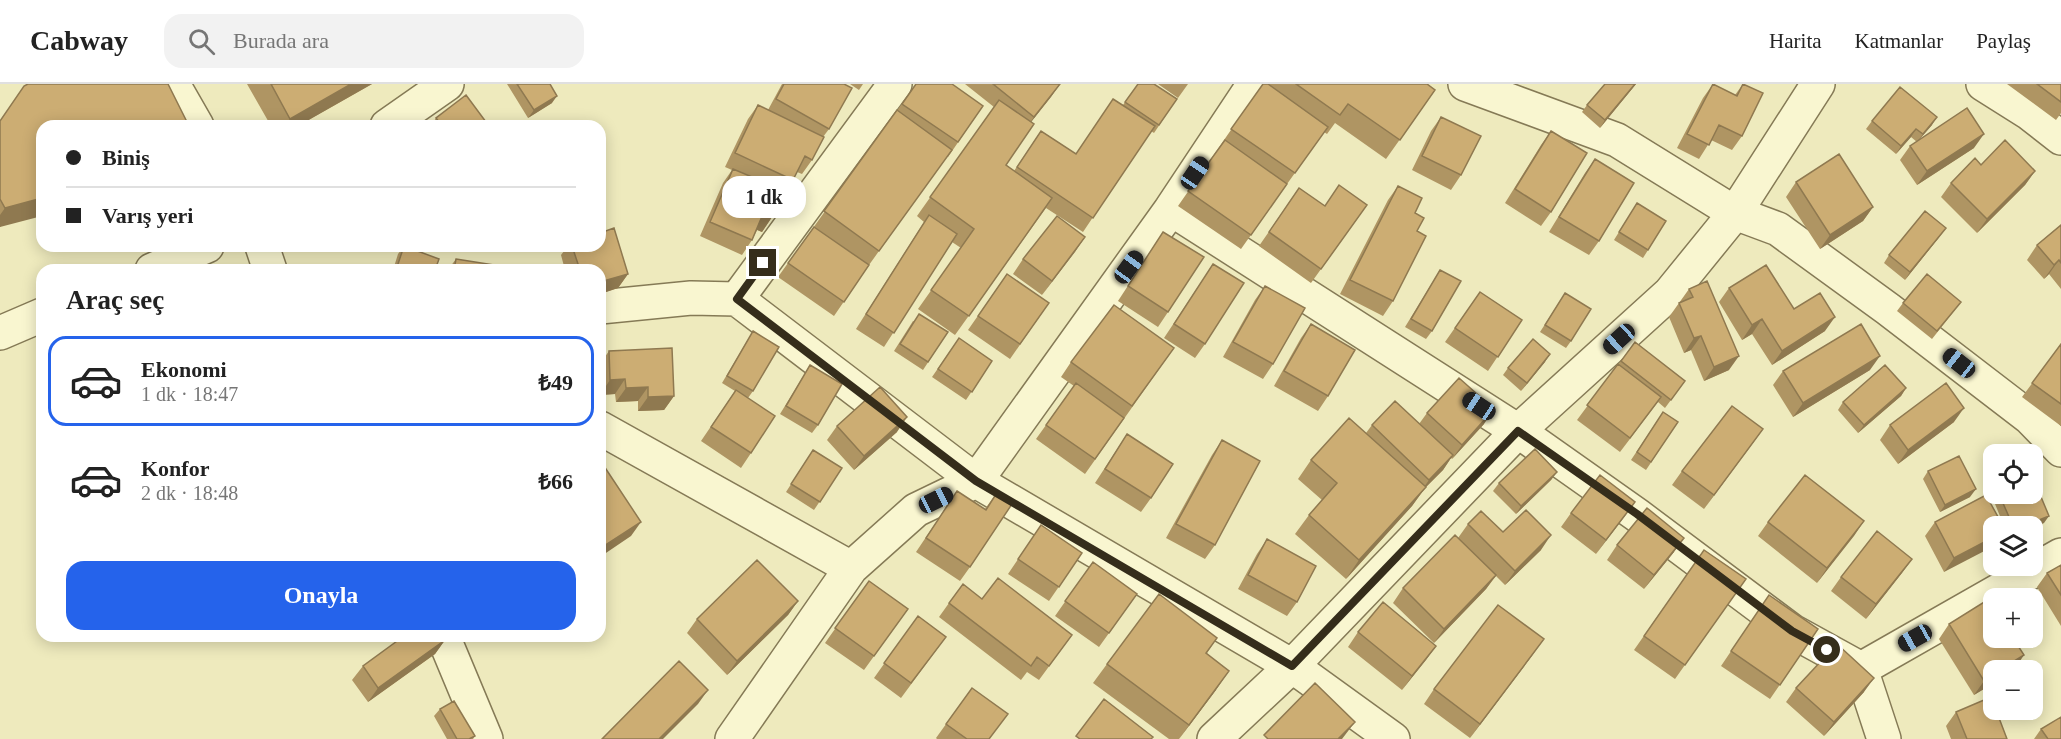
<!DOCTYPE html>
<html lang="tr">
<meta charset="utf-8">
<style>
:root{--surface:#fff;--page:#f2f2f2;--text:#222;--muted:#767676;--line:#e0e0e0;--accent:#2563eb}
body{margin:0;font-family:Georgia,serif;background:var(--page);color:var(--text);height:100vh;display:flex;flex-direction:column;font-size:22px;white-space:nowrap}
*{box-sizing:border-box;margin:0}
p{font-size:20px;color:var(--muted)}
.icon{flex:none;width:33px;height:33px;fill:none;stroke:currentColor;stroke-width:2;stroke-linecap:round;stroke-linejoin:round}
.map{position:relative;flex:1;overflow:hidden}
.sheet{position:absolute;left:36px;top:180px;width:570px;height:378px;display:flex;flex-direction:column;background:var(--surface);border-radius:18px;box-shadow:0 3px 15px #0003}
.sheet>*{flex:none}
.banner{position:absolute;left:36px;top:36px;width:570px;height:132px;border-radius:18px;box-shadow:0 3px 15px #0003;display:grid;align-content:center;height:132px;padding:0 30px;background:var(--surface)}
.controls{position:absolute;left:1983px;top:360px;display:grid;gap:12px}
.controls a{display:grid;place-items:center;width:60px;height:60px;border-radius:12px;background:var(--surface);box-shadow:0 3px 15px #0003;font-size:30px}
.end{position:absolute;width:27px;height:27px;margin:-14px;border:8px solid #352d1b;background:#fff;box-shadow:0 0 0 3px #fff}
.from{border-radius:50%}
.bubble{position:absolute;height:42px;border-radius:18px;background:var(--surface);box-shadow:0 3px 15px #0003;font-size:20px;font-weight:600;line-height:42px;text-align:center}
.car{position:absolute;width:18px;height:36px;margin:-18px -9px;border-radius:8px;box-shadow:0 0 4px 2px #0007;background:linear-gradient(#222 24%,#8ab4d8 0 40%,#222 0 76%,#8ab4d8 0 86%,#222 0)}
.banner b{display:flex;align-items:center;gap:21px;height:57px;font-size:22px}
.banner b+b{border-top:2px solid var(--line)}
.banner i{width:15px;height:15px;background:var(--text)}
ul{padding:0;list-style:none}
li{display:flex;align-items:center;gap:18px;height:90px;margin:0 12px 9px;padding:0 18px;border:3px solid transparent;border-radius:18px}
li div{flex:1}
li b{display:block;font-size:22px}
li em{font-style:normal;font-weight:600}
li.active{border-color:var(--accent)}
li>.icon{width:54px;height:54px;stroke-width:1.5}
h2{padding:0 30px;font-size:27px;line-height:72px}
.cta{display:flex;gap:12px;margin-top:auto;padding:12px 30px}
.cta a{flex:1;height:69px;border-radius:18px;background:var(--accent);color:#fff;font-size:24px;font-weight:600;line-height:69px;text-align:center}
header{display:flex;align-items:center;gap:36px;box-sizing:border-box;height:84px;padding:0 30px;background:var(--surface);border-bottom:2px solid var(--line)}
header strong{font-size:28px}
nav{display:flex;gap:33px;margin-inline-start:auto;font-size:21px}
.search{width:420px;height:54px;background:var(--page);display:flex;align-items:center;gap:15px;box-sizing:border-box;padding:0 21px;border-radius:18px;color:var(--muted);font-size:22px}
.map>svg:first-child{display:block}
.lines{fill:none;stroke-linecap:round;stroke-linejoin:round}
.minor-casing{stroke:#857a56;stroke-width:36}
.minor{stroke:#f9f6d0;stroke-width:33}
.wall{fill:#af9563}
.shaded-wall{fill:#8f7950}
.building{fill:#ccad73;stroke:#8f7950;stroke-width:1.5}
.route{stroke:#352d1b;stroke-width:8}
</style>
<header>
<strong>Cabway</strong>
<div class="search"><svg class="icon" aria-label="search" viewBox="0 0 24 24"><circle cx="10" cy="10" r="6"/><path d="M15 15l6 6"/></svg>Burada ara</div>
<nav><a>Harita</a><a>Katmanlar</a><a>Paylaş</a></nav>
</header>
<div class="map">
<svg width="2061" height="655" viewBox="0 0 2061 655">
<rect width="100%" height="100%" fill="#eeeabd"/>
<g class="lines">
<g class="minor-casing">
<path id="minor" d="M173,0L197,42
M1465,0L1617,56L1735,129L1778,145L1888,225L2030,334L2061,366
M1983,0L2029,29L2061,54
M387,42L447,0
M1171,125L1518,347L1637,431L1792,547L1861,585L1884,655
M262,162L270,186
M152,186L207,162
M737,215L895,0
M600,223L691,214L737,215L976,397L1292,582L1393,655
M0,249L42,231
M600,344L851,484
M443,552L486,655
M1861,585L2061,471
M732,655L851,484L916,426L976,397L1171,125L1254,0
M1214,655L1292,582L1518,347L1670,209L1735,129L1818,0"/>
</g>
<use href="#minor" class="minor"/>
</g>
<path class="wall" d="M168,0L0,143V36Z
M247,0H372L298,42H271Z
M507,0H550L552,19L528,34Z
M782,0H844L829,45L823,53L812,76L802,90L797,88L793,96L783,111L781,110L772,133L762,148L757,146L752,156L742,171L700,152L723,99L732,86L725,83L748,35L758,21L768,26Z
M850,0H863L859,6Z
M916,0L983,22L948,73L947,72L869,181L834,232L778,193Z
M965,0H1060L1031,38L1006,81L1014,87L1041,47L1076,70L1123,21L1138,0L1177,15L1154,49L1151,47L1083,148L1046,124L955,251L918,225L961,164L952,158L884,263L856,245L924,138L917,132L994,23Z
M1158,0H1188L1178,14Z
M1263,0H1427L1435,6L1386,75L1335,39L1327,50L1324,48L1241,165L1178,122Z
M1636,0L1600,44L1582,28L1587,21Z
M1713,0L1735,11L1743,0L1742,52L1732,66L1711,56L1699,75L1677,64L1703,14Z
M2007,0H2061V29L2056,36Z
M1441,33L1461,91L1451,106L1412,86L1431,47Z
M436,34L489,42H431Z
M1872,37L1932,41L1918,57L1974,64L1917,101L1900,76L1910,62L1917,58L1911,53L1896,70L1866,45Z
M1551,47V128L1541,142L1505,119L1541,61Z
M1595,75L1599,157L1589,171L1549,148L1585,89Z
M1981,81L2035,87L2025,101L1977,149L1941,113L1951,99Z
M1796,98L1873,123L1863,137L1820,165L1786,113Z
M1398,102L1415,129L1417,147L1393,217L1383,232L1340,210L1388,116Z
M1299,104L1325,122L1367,121L1311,199L1259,162Z
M1637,119L1648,166L1643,174L1614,156Z
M2061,141V205L2049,190L2044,195L2027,176L2037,161Z
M614,144L628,190L618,204L600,210V186H565L561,171L568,162H572L574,168L572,162H600V149Z
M1163,148L1168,228L1158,243L1118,217Z
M1940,152L1905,196L1884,179L1889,171Z
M1085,153L1042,211L1013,190L1023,175Z
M404,162L435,186H393L398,170Z
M456,175L513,186H450V183Z
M1213,180L1205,260L1195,274L1164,254Z
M1440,186L1432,247L1426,255L1405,243Z
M1007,190L1049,219L1010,275L968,246Z
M1265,202L1273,280L1263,295L1223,273L1255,216Z
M1729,204L1794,225L1825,247L1772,281L1752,250L1742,256L1719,218Z
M1689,205L1729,286L1704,297L1691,266L1684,269L1669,233Z
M1480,208L1522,236L1488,287L1445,258Z
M1560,217L1571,257L1566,264L1540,248Z
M1903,219L1955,226L1932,255L1897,227Z
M913,237L948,248L923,286L894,267Z
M1311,240L1328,312L1318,327L1274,302L1301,254Z
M753,247V307L748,314L751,369L741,384L701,357L735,307L722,299Z
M959,254L992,277L966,316L932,293Z
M1635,258L1685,297L1665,324L1658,318L1620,368L1577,336Z
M2061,260V342L2022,313Z
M1174,264L1085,390L1036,355L1074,302L1061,293L1071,278Z
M609,267L674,312L664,326L638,327V317L616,318L615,310L600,311V280Z
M1545,278L1521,307L1503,291L1508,284Z
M810,281L818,341L812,349L780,330Z
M1870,286L1793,333L1773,301L1783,287Z
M1906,304L1901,312L1858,349L1838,326L1843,318Z
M1663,328L1678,338L1646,386L1631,376Z
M1427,329L1484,340L1452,375L1451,374L1443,386L1425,404L1412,422L1346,495L1295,450L1309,431L1322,416L1298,395L1311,376L1366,349L1372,341L1419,340Z
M1954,338L1898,380L1880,356L1890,341Z
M837,342L897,348L854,386L827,356Z
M1763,345L1704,425L1672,401L1682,387Z
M1127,350L1151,414L1141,428L1095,399Z
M1222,356L1215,461L1205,475L1166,454L1212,371Z
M813,366L842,384L814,426L786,408Z
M1928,387L1970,413L1940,428L1923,395Z
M1557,388L1551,396L1516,430L1493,407L1499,399Z
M957,407L985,425L998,407L970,483L960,497L916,468Z
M1997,410H2032L2044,439L2032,442H2004L1993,415Z
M1635,418L1596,470L1561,443L1571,429Z
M1864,437L1817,499L1758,452L1768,438Z
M1935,438L2003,442L1944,488L1925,452Z
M1468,440L1503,448L1541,466L1505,501L1496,492L1486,505L1434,559L1393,519L1403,504L1458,454Z
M1041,441L1082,469L1049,517L1008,490Z
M1267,455L1297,518L1287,532L1238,505L1257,470Z
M1617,461L1674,468L1644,505L1607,476Z
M1704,466L1746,495L1675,595L1634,566Z
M1912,475L1866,535L1831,507L1841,493Z
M1093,478L1137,510L1099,563L1055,532Z
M2061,481V542L2037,503L2047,489Z
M869,497L908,525L864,586L825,559Z
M1769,511L1818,545L1770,615L1721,582Z
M982,515L1072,551L1039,596L1027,588L1021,596L939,533L949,519Z
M798,517L788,531L727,591L687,549L697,535Z
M918,532L946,553L901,614L874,594Z
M1949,540L2014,586L1974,611L1939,555Z
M1358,548L1436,562L1402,606L1348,563Z
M365,552H377L368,557Z
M1217,554L1207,569L1216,606L1179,655H1169L1093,599L1107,580Z
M445,556L435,570L368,618L352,596L363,582Z
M1534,569L1470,654L1424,620L1434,605Z
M972,604L990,655H937L936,654Z
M1796,604L1864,608L1824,652L1786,618Z
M440,625L475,652L473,655H447L434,632Z
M1956,628L2007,655H1951L1946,642Z
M2041,645L2061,655H2034Z"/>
<path class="shaded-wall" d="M351,0H372L298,42H285L290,35Z
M1060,0L1051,13L1024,47L1034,33Z
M1635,0H1636L1600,44L1605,36Z
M557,12L552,19L528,34L534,26Z
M1937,33L1932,41L1917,58L1923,50Z
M1916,45L1911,53L1896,70L1901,62Z
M1984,50L1974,64L1917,101L1927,87Z
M2035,87L2025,101L1977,149L1987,135Z
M42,114V132L0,143V131L5,124Z
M1873,123L1863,137L1820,165L1830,151Z
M763,130L772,133L762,148L753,144Z
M1946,144L1940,152L1905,196L1910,188Z
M1085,153L1075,168L1042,211L1052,197Z
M2059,176L2049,190L2044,195L2054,181Z
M628,190L618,204L600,210V198Z
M1835,233L1825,247L1772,281L1782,267Z
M1762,235L1752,250L1742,256L1752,241Z
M1701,252L1691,266L1684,269L1694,254Z
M1550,270L1545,278L1521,307L1527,299Z
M1739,272L1729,286L1704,297L1714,283Z
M1880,272L1870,286L1793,333L1803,319Z
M625,295L615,310L600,311L610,296Z
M648,303L638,317L616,318L626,304Z
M1906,304L1901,312L1858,349L1864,341Z
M674,312L664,326L638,327L648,313Z
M1964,324L1954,338L1898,380L1908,366Z
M1494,325L1484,340L1452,375L1462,361Z
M907,333L897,348L854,386L864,372Z
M1763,345L1753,359L1704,425L1714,411Z
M1453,371L1443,386L1425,404L1412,422L1346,495L1359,476L1419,410L1429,396Z
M1557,388L1551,396L1516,430L1521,422Z
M1976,405L1970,413L1940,428L1945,421Z
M1635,418L1625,432L1596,470L1606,456Z
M2049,432L2044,439L2032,444V442H2024Z
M1864,437L1854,452L1817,499L1827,484Z
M641,438L631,452L600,473V466L601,464Z
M1551,451L1541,466L1505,501L1515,487Z
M1994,453V462L1944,488L1954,474Z
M1684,454L1674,468L1644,505L1654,491Z
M1912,475L1902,489L1866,535L1876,520Z
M1496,491L1486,505L1434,559L1444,545Z
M798,517L788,531L727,591L737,577Z
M372,552H377L368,557Z
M1544,555L1534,569L1470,654L1480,640Z
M445,556L435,570L368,618L378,604Z
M1436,562L1426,576L1402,606L1412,592Z
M2024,571L2014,586H2000Z
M1229,587L1216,606L1179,655L1189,641Z
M1994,590V599L1974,611L1984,597Z
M1874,594L1864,608L1824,652L1834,638Z
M708,606L698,620L663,655H659Z
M1355,638L1342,655H1338Z"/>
<path class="building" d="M28,0H168L189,42H42V114L5,124L0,115V37L24,2Z
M271,0H351L290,35Z
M517,0H550L557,12L534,26Z
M784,0H844L852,4L829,45L776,15Z
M916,0H952L983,22L958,58L902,20Z
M993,0H1060L1034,33Z
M1138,0H1154L1177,15L1159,41L1125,18Z
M1263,0H1268L1328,43L1295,89L1231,45Z
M1296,0H1427L1435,6L1400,56L1348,20L1340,31Z
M1605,0H1635L1605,36L1587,21Z
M1713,0L1737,12L1743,0L1763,9L1742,52L1719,41L1709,61L1687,50Z
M2037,0H2061V18Z
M1900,3L1937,33L1923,50L1916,45L1901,62L1872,37Z
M466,11L489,42H442L436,34Z
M1113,15L1155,42L1093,134L1017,83L1041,47L1076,70Z
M999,16L1034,40L1006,81L1052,114L969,232L931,206L974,145L930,113Z
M758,21L824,53L812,76L805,72L793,96L735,69Z
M1967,24L1984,50L1927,87L1910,62Z
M897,26L952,66L879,167L824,127Z
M1441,33L1481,52L1461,91L1422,72Z
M1551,47L1587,69L1551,128L1515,105Z
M1225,56L1287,100L1251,151L1188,107Z
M2005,56L2035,87L1987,135L1951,99L1975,74L1981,81Z
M1839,70L1873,123L1830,151L1796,98Z
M1595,75L1634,99L1599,157L1559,133Z
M733,85L783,106L772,133L763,130L752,156L710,138Z
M1339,101L1367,121L1321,185L1269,148L1299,104L1325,122Z
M1398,102L1422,114L1415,129L1424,134L1417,147L1426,152L1393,217L1350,196Z
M1637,119L1666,137L1648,166L1619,148Z
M1925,127L1946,144L1910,188L1889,171Z
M929,131L957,150L894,249L866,230Z
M1057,132L1085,153L1052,197L1023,175Z
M2061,141V179L2059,176L2054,181L2037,161Z
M814,143L869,181L844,218L788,179Z
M614,144L628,190L600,198V186H580L572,162H600V149Z
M1163,148L1204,173L1168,228L1128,202Z
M404,162L439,175L435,186H396Z
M456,175L513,184V186H454Z
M1213,180L1244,199L1205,260L1174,240Z
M1766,181L1794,225L1820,209L1835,233L1782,267L1762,235L1752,241L1729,204Z
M1440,186L1461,197L1432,247L1411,235Z
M1007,190L1049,219L1020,260L978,232Z
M1927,190L1961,218L1937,247L1903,219Z
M1707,197L1739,272L1714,283L1701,252L1694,254L1679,219L1693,213L1689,205Z
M1265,202L1305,224L1273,280L1233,258Z
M1480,208L1522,236L1498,273L1455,244Z
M1565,209L1591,225L1571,257L1545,241Z
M1114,221L1174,264L1132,322L1071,278Z
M919,230L948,248L928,278L900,260Z
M1311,240L1355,266L1328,312L1284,287Z
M1861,240L1880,272L1803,319L1783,287Z
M753,247L779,263L753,307L727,292Z
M959,254L992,277L972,308L938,285Z
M1533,255L1550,270L1527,299L1508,284Z
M1635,258L1685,297L1671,316L1621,277Z
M2061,260V320L2032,299Z
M672,264L674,312L648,313V303L626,304L625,295L610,296L609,267Z
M1618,280L1661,313L1630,354L1587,321Z
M810,281L842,300L818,341L786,322Z
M1885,281L1906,304L1864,341L1843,318Z
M1459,294L1494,325L1462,361L1427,329Z
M1076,299L1124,334L1095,375L1046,341Z
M1946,299L1964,324L1908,366L1890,341Z
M880,303L907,333L864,372L837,342Z
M736,306L775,332L751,369L711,343Z
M1395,317L1453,371L1429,396L1372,341Z
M1732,322L1763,345L1714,411L1682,387Z
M1663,328L1678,338L1651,378L1637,368Z
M1349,334L1426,403L1359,476L1309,431L1337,399L1311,376Z
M1127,350L1173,380L1151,414L1105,385Z
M1222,356L1260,377L1215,461L1176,440Z
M1535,365L1557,388L1521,422L1499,399Z
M813,366L842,384L820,418L791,400Z
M1959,372L1976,405L1945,421L1928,387Z
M600,376L641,438L601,464L600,462Z
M1600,391L1635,418L1606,456L1571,429Z
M1805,391L1864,437L1827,484L1768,438Z
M2036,401L2049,432L2024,442H2013L1999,410H2032V402Z
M957,407L986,426L998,407L1014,417L970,483L926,454Z
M1986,411L2003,442H1994V453L1954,474L1935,438Z
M1647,424L1684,454L1654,491L1617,461Z
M1526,426L1551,451L1515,487L1468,440L1481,427L1503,448Z
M1041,441L1082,469L1059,503L1018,475Z
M1877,447L1912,475L1876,520L1841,493Z
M1455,451L1496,491L1444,545L1403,504Z
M1267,455L1316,482L1297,518L1248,491Z
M1704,466L1746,495L1685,581L1644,552Z
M757,476L798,517L737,577L697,535Z
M1093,478L1137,510L1109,549L1065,517Z
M2061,481V511L2047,489Z
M998,494L1072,551L1049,582L1037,573L1031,582L949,519L963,500L982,515Z
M869,497L908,525L874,572L835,544Z
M1159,510L1217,554L1206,569L1229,587L1189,641L1107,580Z
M1769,511L1818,545L1780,601L1731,567Z
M1989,515L1994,522V554H2013L2024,571L2000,586H1994V590L1984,597L1949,540Z
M1383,518L1436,562L1412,592L1358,548Z
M1498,521L1544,555L1480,640L1434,605Z
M918,532L946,553L911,599L884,579Z
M404,552H442L445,556L378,604L363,582Z
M1837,560L1874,594L1834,638L1796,604Z
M679,577L708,606L659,655H602Z
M1315,599L1355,638L1338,655H1268L1264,651Z
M972,604L1008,630L989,655H967L946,640Z
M1991,613L1994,620V626H1996L2007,655H1967L1956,628Z
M1104,615L1153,653L1151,655H1080L1076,652Z
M454,617L475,652L469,655H457L440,625Z
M2061,633V655H2048L2041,645Z"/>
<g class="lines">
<path class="route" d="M763,179L737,215L976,397L1292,582L1518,347L1637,430L1792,547L1827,566"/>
</g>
</svg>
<div class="controls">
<a><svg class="icon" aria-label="locate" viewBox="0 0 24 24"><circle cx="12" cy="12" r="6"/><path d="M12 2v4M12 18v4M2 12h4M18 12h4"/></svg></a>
<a><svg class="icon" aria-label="layers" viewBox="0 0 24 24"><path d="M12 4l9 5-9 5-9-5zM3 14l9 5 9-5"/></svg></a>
<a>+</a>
<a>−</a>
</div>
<i class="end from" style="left:1827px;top:566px"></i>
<i class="end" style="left:763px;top:179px"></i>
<div class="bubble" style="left:722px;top:92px;width:84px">1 dk</div>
<i class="car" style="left:1195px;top:89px;rotate:34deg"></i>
<i class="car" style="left:1129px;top:183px;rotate:36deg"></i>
<i class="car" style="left:1619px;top:255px;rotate:228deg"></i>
<i class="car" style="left:1959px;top:279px;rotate:308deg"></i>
<i class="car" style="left:1479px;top:322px;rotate:303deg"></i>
<i class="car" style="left:936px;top:416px;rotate:64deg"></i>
<i class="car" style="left:1915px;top:554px;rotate:241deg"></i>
<div class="banner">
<b><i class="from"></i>Biniş</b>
<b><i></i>Varış yeri</b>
</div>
<section class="sheet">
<h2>Araç seç</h2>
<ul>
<li class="active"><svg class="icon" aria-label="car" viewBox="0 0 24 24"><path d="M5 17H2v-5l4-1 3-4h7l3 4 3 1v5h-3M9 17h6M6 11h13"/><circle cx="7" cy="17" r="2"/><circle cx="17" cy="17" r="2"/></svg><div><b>Ekonomi</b><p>1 dk · 18:47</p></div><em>₺49</em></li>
<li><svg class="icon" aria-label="car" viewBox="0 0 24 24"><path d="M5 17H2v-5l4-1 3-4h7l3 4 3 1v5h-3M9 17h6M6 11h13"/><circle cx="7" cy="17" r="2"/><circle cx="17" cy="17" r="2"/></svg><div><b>Konfor</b><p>2 dk · 18:48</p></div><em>₺66</em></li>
</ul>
<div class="cta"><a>Onayla</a></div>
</section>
</div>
